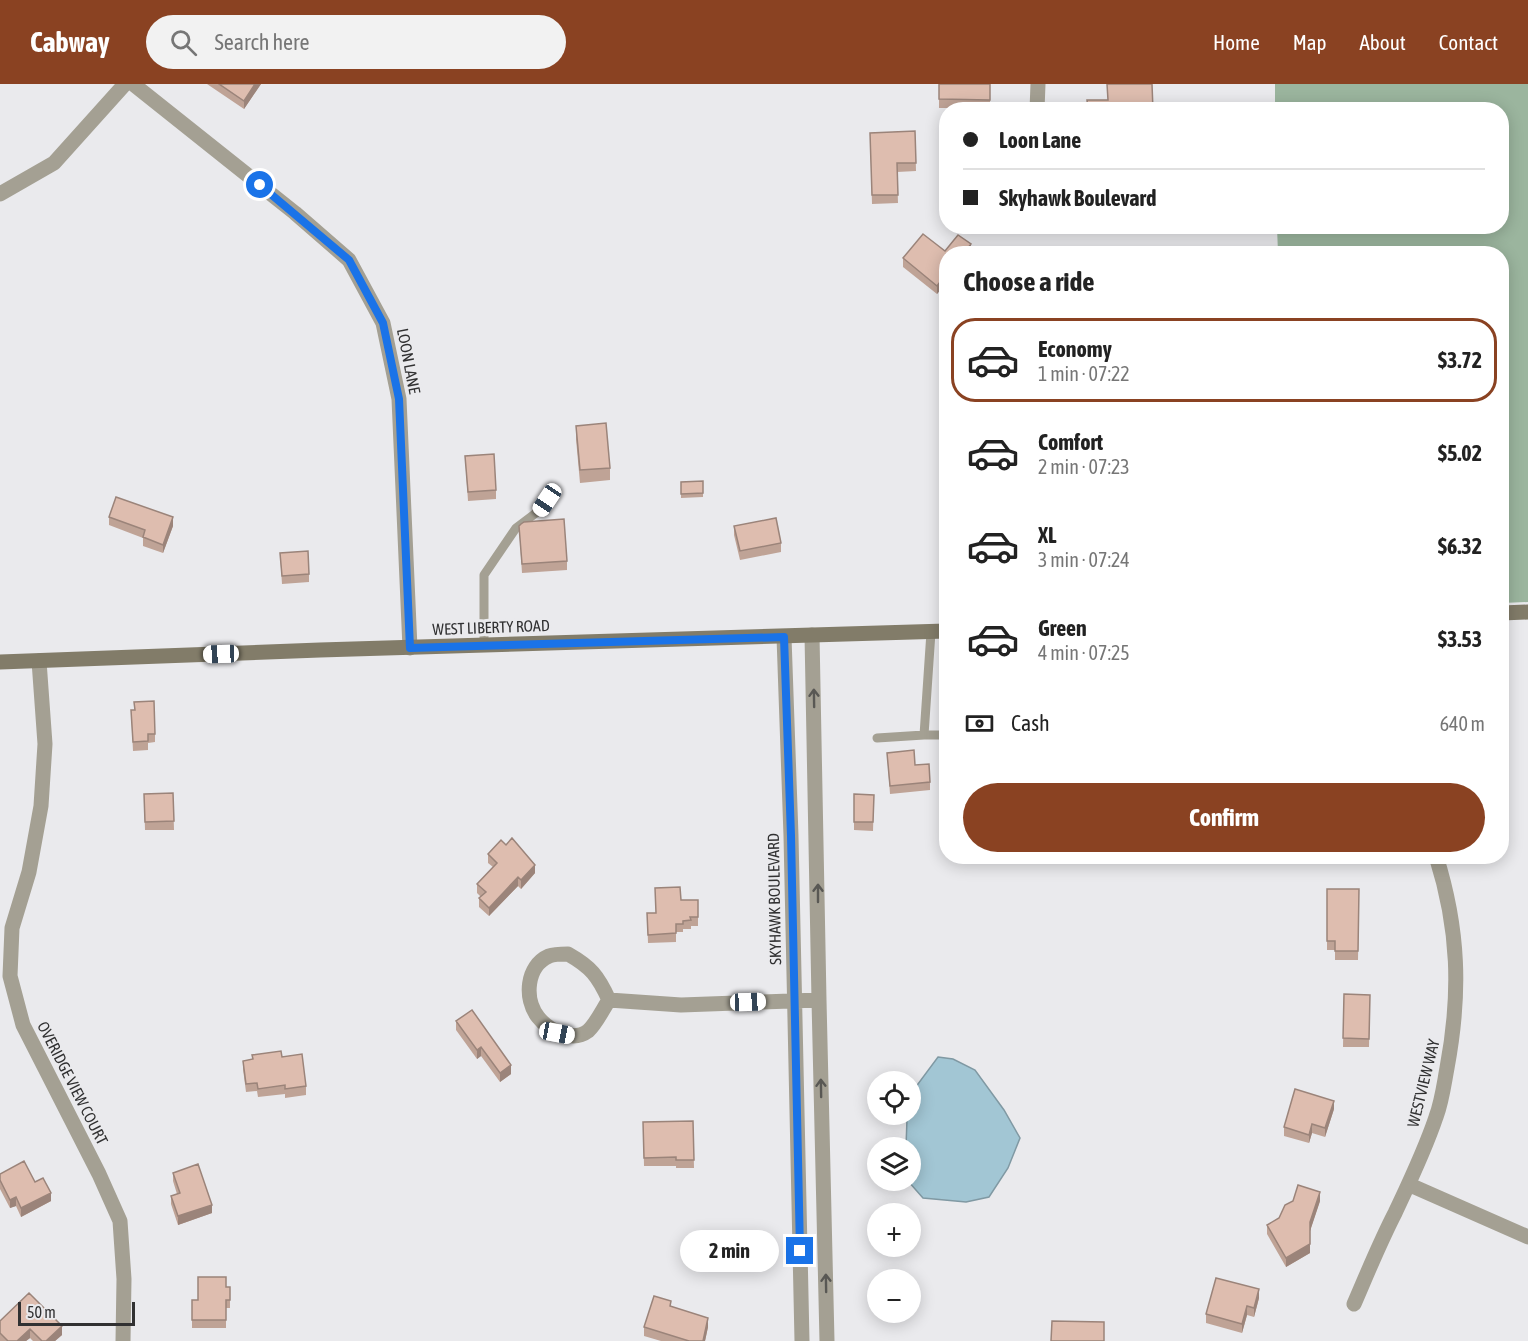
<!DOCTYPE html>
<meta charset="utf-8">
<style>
:root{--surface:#fff;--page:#f2f2f2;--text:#222;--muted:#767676;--line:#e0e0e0;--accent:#8a4222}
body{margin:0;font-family:"Asap Condensed",sans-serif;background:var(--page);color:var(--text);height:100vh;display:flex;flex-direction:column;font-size:22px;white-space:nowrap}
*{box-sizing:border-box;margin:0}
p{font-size:20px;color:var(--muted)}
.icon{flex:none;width:33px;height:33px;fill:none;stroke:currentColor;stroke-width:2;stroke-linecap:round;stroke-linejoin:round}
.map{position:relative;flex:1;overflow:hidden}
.panel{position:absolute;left:939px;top:162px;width:570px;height:618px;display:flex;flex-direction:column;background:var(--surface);border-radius:24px;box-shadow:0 3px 15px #0003}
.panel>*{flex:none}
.guide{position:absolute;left:939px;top:18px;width:570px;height:132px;border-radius:24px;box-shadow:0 3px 15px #0003;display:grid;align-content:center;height:132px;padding:0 24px;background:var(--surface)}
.buttons{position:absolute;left:867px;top:987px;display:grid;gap:12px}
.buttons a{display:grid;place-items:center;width:54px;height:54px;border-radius:50%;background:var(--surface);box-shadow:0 3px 15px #0003;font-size:30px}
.scale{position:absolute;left:18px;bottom:15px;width:117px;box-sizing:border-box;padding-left:6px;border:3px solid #313132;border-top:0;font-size:16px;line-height:21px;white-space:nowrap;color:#313132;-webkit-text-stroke:4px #eaeaed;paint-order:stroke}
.end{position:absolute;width:27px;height:27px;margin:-14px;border:8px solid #1a73e8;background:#fff;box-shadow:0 0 0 3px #fff}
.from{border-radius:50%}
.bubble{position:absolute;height:42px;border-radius:21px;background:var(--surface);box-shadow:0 3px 15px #0003;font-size:20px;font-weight:700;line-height:42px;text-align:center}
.car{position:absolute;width:18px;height:36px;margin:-18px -9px;border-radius:8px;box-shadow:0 0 4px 2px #0007;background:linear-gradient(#fff 24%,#345 0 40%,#fff 0 76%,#345 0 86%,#fff 0)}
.guide b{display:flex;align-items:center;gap:21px;height:57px;font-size:22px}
.guide b+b{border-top:2px solid var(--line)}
.guide i{width:15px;height:15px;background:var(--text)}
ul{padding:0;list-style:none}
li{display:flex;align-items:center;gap:18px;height:84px;margin:0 12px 9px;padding:0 12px;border:3px solid transparent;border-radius:24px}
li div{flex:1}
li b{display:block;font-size:22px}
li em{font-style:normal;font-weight:700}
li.on{border-color:var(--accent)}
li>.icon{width:54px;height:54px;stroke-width:1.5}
h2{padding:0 24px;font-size:27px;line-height:72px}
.pay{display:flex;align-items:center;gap:15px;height:66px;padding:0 24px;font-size:22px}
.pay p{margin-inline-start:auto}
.button{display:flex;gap:12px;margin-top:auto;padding:12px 24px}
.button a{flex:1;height:69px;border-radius:36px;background:var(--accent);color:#fff;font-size:24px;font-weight:700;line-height:69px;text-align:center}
header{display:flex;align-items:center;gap:36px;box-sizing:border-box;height:84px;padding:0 30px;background:var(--accent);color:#fff}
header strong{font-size:28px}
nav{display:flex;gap:33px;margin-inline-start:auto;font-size:21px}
.search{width:420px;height:54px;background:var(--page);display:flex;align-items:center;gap:15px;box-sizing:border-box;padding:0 21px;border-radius:33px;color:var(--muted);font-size:22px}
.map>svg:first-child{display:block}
.forest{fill:#9bb59e}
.water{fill:#a2c6d4;stroke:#8099a3;stroke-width:1.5}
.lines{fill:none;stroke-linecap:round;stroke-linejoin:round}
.service{stroke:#a4a093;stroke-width:9}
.minor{stroke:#a4a093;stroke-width:15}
.secondary{stroke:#827c69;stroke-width:15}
.wall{fill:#bfa396}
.shaded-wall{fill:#9b847a}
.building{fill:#debdaf;stroke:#9b847a;stroke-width:1.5}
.oneway{stroke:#595854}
.route{stroke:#1a73e8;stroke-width:8}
.labels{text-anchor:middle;stroke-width:6;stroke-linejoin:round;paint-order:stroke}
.street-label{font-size:16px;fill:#313132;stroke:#eaeaed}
</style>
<header>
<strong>Cabway</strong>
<div class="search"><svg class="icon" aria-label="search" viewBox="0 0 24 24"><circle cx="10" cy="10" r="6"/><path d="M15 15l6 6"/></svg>Search here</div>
<nav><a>Home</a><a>Map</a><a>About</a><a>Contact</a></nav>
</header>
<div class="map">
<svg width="1528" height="1257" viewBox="0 0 1528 1257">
<rect width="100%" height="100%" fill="#eaeaed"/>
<path class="forest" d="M1275,0H1528V518L1502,519V170L1278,169L1277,143L1502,142V26L1275,25Z"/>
<path class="water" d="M938,973L953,975L975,986L1004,1026L1020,1054L1008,1084L989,1113L966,1118L923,1114L908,1097L910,1096V1064L906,1063L907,1035V1031L910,1030L912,1008Z"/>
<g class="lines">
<path class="service" d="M931,548L924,651H946
M484,561V491L516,444L540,426L554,405
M877,654L924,651"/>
<path class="minor" d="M133,0L295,129L349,176L383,239L399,315L410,564
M1037,26L1038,0
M0,110L54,79L125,0
M812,551L819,916L827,1257
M784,553L791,752L802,1257
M39,577L45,660L41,722L29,788L12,844L10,892L23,941L99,1090L120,1137L124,1195L123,1257
M568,870C591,883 598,892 609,916C603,925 596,940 588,947C572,959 548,946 538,933C524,915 526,882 549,872C554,870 562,870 568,870Z
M609,916L681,921L819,916
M1410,1101L1528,1153
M1354,1220C1367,1190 1380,1158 1395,1129C1410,1097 1425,1066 1436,1033C1442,1017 1444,1000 1447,984C1461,909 1459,845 1436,772"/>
<path class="secondary" d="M1502,529L1528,528
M0,578L320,566L946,547"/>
</g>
<path class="wall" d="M207,0H261L244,25Z
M939,0H990V24H939Z
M915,47L916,87L897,88L898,119L872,120L870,49Z
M1118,142H1141L1139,149Z
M945,167L971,169L946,170V199L937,210L903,183V174Z
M576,342L610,384V396L580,399L576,355Z
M465,372L496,406V415L468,417Z
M703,397V413L681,414V398Z
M109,433L173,442L163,469L143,462V454L109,441Z
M519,442L567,477V486L522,489Z
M734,442L781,459V468L740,476L734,451Z
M280,469L309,490V498L282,500Z
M131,626L155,650V658L148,659V666L133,667Z
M887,669L915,681L930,698V706L890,710Z
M173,709L174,746H145L144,710Z
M854,710L874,711L873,747L854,746Z
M488,770L535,789L521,805L518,802L489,832L479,823V814L481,813L477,809V800L493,783L488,779Z
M1327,805H1359L1358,876H1335V866H1327Z
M681,816L698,833V842H691V845H683V848H676V858L648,859L647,829H656Z
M1344,910L1370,911L1369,963H1343Z
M456,937L511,990L500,998L481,972L477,975L456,946Z
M252,971L282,973L306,1002V1011L285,1014V1010L258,1013L257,1007L246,1008L243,985V977L252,975Z
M1334,1025L1325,1053L1312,1049L1309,1059L1284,1052V1043Z
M693,1037L694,1084H676V1082H644L643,1038Z
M173,1089L212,1129L178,1141L171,1120V1112L177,1110L173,1097Z
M0,1090L35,1098L51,1117L21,1133L16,1122L10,1124L0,1105Z
M1320,1117L1310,1147V1169L1286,1183L1267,1150V1141Z
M226,1203H230V1224H226V1244H192V1216H198Z
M1259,1214L1254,1233L1247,1231L1242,1249L1206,1239V1230Z
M0,1237L62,1251L55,1257H33L30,1254L26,1257H0Z
M644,1243H708L705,1257H661L644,1252Z"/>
<path class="shaded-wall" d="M255,0H261L244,25V17Z
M971,160V169L963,170Z
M946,190V199L937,210V202Z
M173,433V442L163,469V461Z
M535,781V789L521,805V796Z
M518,793V802L489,832V824Z
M481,963V972L477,975V966Z
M511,981V990L500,998V989Z
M1334,1017V1025L1325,1053V1044Z
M1312,1040V1049L1309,1059V1051Z
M1320,1108V1117L1310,1147V1138Z
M51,1109V1117L21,1133V1124Z
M16,1113V1122L10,1124V1116Z
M212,1121V1129L178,1141V1132Z
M1310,1160V1169L1286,1183V1174Z
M1259,1205V1214L1254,1233V1224Z
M1247,1222V1231L1242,1249V1240Z
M708,1234V1243L705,1257H703Z
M62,1242V1251L55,1257H46Z
M30,1245V1254L26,1257H17Z"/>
<path class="building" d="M219,0H255L244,17Z
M939,0H990V16L939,15Z
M1107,0H1152L1153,26H1088L1087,16H1108Z
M915,47L916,79H897L898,111H872L870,49Z
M923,150L945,167L958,151L971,160L963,170H946V190L937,202L903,174Z
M606,339L610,384L580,386L576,342Z
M494,370L496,406L468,408L465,372Z
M703,397V409L681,410V398Z
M116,413L173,433L163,461L143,453L145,446L109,433Z
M776,434L781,459L740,467L734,442Z
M564,435L567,477L522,480L519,442L521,440L524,438Z
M308,467L309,490L282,492L280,469Z
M154,617L155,650H148V657L133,658L131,626H135L134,618Z
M914,666L915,681L929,680L930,698L890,702L887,669Z
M173,709L174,737L145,738L144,710Z
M854,710L874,711L873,738H854Z
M512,754L535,781L521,796L518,793L489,824L479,814L486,808L477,800L497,779L488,770L501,756L506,761Z
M680,803L681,816H698V833H690L691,836L683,837V840H676V849L648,851L647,829H656L655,804Z
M1327,805H1359L1358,867H1335V857H1327Z
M1344,910L1370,911L1369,955L1343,954Z
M472,926L511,981L500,989L481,963L477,966L456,937Z
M281,967L282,973L302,970L306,1002L285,1005V1001L258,1005L257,999L246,1000L243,977L253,975L252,971Z
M1295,1005L1334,1017L1325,1044L1312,1040L1309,1051L1284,1043Z
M693,1037L694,1076H676V1073L644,1074L643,1038Z
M24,1077L35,1098L43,1094L51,1109L21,1124L16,1113L10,1116L0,1096V1090Z
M198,1080L212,1121L178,1132L171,1112L180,1109L173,1089Z
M1298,1101L1320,1108L1310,1138V1160L1286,1174L1267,1141L1279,1134L1285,1121L1293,1117Z
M198,1193H226V1203H230V1216H226V1236H192V1216H198Z
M1216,1194L1259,1205L1254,1224L1247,1222L1242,1240L1206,1230Z
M29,1209L62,1242L46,1257H42L30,1245L17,1257H8L0,1249V1237Z
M654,1212L671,1217L670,1222L708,1234L703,1257H689L644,1243Z
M1052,1237L1104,1238V1257H1051Z"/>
<defs><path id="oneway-shaft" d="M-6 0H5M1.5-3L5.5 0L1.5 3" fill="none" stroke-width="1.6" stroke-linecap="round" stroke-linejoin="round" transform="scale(1.5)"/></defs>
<g class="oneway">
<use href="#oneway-shaft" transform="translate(814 614) rotate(-91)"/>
<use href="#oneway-shaft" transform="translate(818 809) rotate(-90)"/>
<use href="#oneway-shaft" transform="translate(821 1004) rotate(-91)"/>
<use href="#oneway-shaft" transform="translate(826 1199) rotate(-91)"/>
</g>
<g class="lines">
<path class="route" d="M260,101L349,176L383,239L399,315L410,564L784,553L791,752L800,1167"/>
</g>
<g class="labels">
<g class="street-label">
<text transform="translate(409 277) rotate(79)" y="6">LOON LANE</text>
<text transform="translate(491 543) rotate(-2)" y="6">WEST LIBERTY ROAD</text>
<text transform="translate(774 815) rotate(-91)" y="6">SKYHAWK BOULEVARD</text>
<text transform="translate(73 999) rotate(63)" y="6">OVERIDGE VIEW COURT</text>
<text transform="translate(1423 999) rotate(-76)" y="6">WESTVIEW WAY</text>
</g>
</g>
</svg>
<div class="buttons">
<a><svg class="icon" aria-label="locate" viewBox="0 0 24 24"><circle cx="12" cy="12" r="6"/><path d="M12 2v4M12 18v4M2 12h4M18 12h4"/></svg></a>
<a><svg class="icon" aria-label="layers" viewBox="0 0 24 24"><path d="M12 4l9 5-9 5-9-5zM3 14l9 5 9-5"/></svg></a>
<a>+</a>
<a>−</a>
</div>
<div class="scale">50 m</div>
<i class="end from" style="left:260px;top:101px"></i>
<i class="end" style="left:800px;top:1167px"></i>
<div class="bubble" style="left:680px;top:1146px;width:99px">2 min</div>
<i class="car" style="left:547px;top:416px;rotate:214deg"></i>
<i class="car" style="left:221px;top:570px;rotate:268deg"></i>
<i class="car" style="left:748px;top:918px;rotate:88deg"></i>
<i class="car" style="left:557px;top:949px;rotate:101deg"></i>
<div class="guide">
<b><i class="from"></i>Loon Lane</b>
<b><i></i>Skyhawk Boulevard</b>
</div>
<section class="panel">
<h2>Choose a ride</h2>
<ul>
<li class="on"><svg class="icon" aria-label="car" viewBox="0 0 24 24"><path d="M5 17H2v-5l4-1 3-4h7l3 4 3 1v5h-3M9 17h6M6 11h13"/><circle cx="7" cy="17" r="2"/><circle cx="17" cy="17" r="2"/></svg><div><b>Economy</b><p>1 min · 07:22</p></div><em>$3.72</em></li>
<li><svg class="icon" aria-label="car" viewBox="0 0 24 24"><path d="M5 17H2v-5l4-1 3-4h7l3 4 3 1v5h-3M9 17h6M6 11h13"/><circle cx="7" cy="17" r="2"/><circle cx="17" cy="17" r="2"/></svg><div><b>Comfort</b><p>2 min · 07:23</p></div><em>$5.02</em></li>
<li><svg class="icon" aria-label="car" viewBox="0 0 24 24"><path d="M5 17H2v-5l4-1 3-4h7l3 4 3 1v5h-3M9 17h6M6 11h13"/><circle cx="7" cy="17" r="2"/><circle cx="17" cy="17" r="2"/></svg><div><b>XL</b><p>3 min · 07:24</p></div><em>$6.32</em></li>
<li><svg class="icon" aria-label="car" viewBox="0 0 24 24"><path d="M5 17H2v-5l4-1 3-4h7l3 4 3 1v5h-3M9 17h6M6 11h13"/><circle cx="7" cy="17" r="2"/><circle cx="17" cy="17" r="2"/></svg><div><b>Green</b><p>4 min · 07:25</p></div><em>$3.53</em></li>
</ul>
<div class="pay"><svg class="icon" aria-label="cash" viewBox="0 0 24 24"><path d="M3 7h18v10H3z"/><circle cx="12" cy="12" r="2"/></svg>Cash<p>640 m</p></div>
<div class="button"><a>Confirm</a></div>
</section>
</div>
